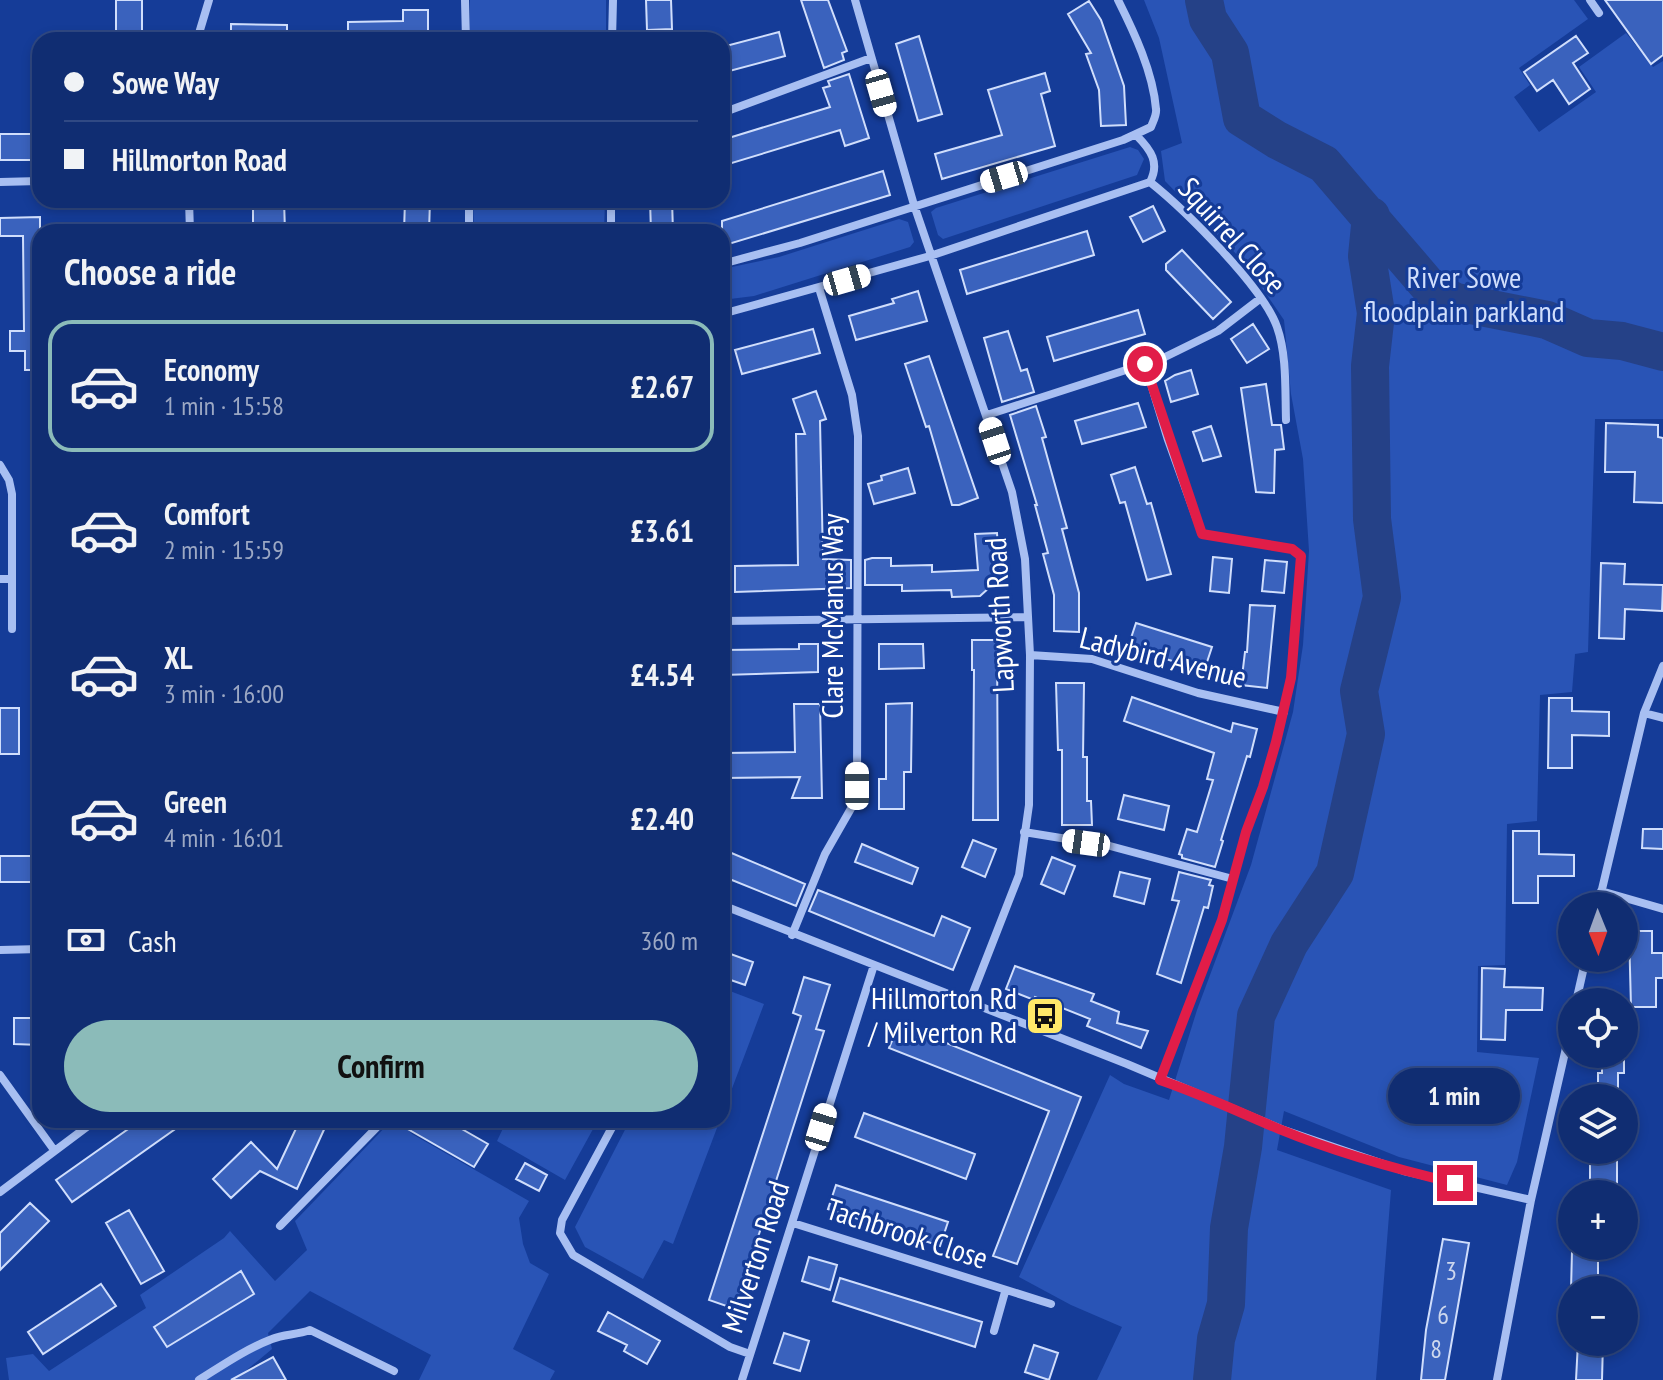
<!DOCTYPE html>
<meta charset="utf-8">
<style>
:root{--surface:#102d72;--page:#1e397a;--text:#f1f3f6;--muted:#9ca8c4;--line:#304984;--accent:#8bbbb9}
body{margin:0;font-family:"PT Sans Narrow",sans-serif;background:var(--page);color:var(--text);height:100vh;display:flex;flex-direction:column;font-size:30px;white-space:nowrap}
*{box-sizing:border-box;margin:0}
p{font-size:26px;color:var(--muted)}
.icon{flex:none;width:44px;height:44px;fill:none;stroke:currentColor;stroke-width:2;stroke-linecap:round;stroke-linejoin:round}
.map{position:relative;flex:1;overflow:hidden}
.details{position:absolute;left:32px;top:224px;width:698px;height:904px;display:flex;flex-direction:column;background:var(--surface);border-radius:24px;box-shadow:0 4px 12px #0003,0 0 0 2px var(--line)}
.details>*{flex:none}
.guide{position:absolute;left:32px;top:32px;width:698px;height:176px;border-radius:24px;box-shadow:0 4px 12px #0003,0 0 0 2px var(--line);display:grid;align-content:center;height:176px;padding:0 32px;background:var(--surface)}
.needle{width:52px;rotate:179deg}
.controls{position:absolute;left:1558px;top:892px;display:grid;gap:16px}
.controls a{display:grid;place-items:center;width:80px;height:80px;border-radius:50%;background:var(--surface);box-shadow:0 4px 12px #0003,0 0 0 2px var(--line);font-size:40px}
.end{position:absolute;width:36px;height:36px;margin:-18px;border:10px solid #e11d48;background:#fff;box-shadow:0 0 0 4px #fff}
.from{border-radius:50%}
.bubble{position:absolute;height:56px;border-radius:28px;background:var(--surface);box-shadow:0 4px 12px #0003,0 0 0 2px var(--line);font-size:26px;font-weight:800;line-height:56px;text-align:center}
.car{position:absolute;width:24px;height:48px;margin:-24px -12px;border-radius:10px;box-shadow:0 0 6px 2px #0007;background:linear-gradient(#fff 24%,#345 0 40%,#fff 0 76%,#345 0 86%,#fff 0)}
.guide b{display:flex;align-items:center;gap:28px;height:76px;font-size:30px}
.guide b+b{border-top:2px solid var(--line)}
.guide i{width:20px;height:20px;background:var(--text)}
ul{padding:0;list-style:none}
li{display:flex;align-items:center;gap:24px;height:132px;margin:0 16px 12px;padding:0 16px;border:4px solid transparent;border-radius:24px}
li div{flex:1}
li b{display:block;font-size:30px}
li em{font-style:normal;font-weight:800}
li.current{border-color:var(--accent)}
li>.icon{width:72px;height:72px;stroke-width:1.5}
h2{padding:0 32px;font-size:36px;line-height:96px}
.pay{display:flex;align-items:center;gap:20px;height:88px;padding:0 32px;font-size:30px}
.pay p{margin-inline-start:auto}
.cta{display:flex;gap:16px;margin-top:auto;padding:16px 32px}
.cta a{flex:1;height:92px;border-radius:48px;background:var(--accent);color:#111;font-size:32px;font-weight:800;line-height:92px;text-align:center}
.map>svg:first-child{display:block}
.green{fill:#2954b6}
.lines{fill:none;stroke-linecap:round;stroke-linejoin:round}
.river{stroke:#254187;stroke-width:38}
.building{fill:#3a62bd;stroke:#d0defc;stroke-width:2}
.minor{stroke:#a8bff2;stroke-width:8}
.route{stroke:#e11d48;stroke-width:10}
.labels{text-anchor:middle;stroke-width:6;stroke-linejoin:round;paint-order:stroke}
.number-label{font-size:26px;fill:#ced8ee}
.street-label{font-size:30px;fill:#fff;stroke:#153c98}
.park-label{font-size:30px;fill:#d0defc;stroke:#153c98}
.poi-label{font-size:30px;fill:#fff;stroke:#153c98;text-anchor:end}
</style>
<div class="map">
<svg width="1663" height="1380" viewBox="0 0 1663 1380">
<rect width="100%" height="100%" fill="#153c98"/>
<path class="green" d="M470,0H606V40H470Z
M1144,0H1574L1588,19L1519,68L1530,85L1514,97L1539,132L1596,92L1579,67L1626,33L1653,67L1663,61V419H1595L1588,652L1575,654L1572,692L1540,695L1537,821L1507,824L1505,965L1478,966L1477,1052L1539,1058L1517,1162L1507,1185L1399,1157L1284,1111L1277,1150L1391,1190L1376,1380H1097L1122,1327L1071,1305L1019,1277L1110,1075L1124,1084L1169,1100L1197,1010L1251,865L1293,712L1303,645L1309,551L1303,459L1291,394L1284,320L1245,263L1165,181L1161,151L1182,143L1159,38Z
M1130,147L1138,150L1144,159L1137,175L943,239L938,235L931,212L936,208Z
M473,200H605L604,232H474Z
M899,219L908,222L914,242L910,247L754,296L722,300V269L779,257Z
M722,988L764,1004L722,1115Z
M392,1120H398L412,1134L529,1201L519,1218L523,1244L530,1263L549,1274L513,1349L555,1371L550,1380H419L431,1355L310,1291L268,1333L272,1349L243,1373L230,1380H9L6,1358L33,1354L49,1371L146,1308L140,1295L224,1238L230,1231L275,1281L307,1250L295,1221Z
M507,1120H598L565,1180L497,1141Z
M630,1120H720L673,1244L664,1240L643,1279L585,1247L575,1227Z"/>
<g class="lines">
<path class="river" d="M1204,0L1208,19L1230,53L1242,118L1277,140L1324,164L1431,289L1456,302L1547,320L1588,338L1622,341L1663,352
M1212,1380L1216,1339L1226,1304L1229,1228L1243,1147L1256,1016L1289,944L1335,873L1366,734L1359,691L1382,597L1372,519L1370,366L1376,313L1367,256L1371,216"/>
</g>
<path class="building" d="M116,0H142V40H116Z
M646,0H671L672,29L647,30Z
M801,0H828L847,51L842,53L844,60L824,68Z
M1605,0H1663V55L1651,64Z
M1089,1L1101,20L1124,86L1126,125L1101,126L1099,90L1086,54L1091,53L1068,14Z
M403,10H428V40H348V22L403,21Z
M231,24L287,25V40H231Z
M779,32L785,56L722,73V47Z
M919,36L942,114L918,121L896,44Z
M1576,36L1588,53L1573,63L1590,89L1569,104L1553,80L1537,91L1524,72Z
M1045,73L1050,91L1041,94L1055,146L942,179L935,154L1002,135L988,90Z
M849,74L869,138L845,146L840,130L722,166V140L830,107L823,88L830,86L828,81Z
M0,134H40V160H0Z
M883,171L890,195L722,246V221Z
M253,200H284L285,232H253Z
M405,200H430L429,232H404Z
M650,200H672L673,232H651Z
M1153,206L1165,231L1143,242L1130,217Z
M40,217V370H25V351H10V331H24L23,236H0V218Z
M1087,231L1094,255L967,294L960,270Z
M1182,250L1231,302L1213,319L1166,270V264Z
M918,291L927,321L856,340L849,316L894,303L892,299Z
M1138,310L1145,334L1054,361L1047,337Z
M1253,324L1269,349L1247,363L1231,339Z
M813,329L820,353L742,374L735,350Z
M1008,331L1021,371L1027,369L1034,392L1002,402L984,338Z
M929,356L978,498L959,505H952L929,426L926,427L905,364Z
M1191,370L1198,394L1171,402L1165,381L1175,375Z
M1266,384L1272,425H1281L1284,449L1275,450L1274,493L1256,492L1241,388Z
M816,391L826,419L820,421L823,559L851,560V588L735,592V566L798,565L796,434H805L793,399Z
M1138,403L1146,427L1082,444L1075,421Z
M1036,406L1046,437L1042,438L1067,528L1062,529L1079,593V632L1054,631V595L1043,554L1048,553L1035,505H1037L1010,415Z
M1606,423L1658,425V437L1663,438V503L1634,502L1635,472H1605Z
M1211,426L1221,456L1203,461L1193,432Z
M1135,467L1147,504L1151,503L1171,574L1147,580L1125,502L1120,503L1111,475Z
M908,468L915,493L874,504L868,484L882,480L881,476Z
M997,533L1000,578L980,596L952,597L951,590L902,591V585H865V560L872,558H891V566L932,565V572L978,570L975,534Z
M1213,557L1232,559L1229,593L1210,591Z
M1265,560L1287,562L1284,593L1262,591Z
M1601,563L1625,564L1624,584L1663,585L1662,611L1625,609L1624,639L1599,638Z
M1250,605L1275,606L1267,688L1241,685L1245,652H1247Z
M1136,623L1212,647L1204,671L1128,647Z
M972,640H997L998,820H973L974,670H972Z
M799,644H818V672L723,675V650L799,649Z
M879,644H923L924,668L879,669Z
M1056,683H1084L1083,757H1087V801H1091L1092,825H1062V750H1058Z
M1132,697L1231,732L1233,723L1257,729L1250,757L1247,756L1221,840L1223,841L1215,867L1182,858V855L1179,854L1187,829L1197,832L1213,780L1207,779L1214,753L1124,721Z
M1549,698H1572V711L1609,712V736L1572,735V768H1548Z
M912,703L911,772H904V809H879V779H886V704Z
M794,704H820L822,798H792L800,777L723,778V753L795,752Z
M0,708H19V754H0Z
M1124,795L1169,806L1164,830L1118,819Z
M1643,829H1663V849L1642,848Z
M1513,831H1539V854L1574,855V876H1538V903H1513Z
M973,840L996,849L985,877L962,867Z
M862,844L918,868L912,884L855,862Z
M722,849L805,884L796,906L722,876Z
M0,856H40V882H0Z
M1052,857L1075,866L1064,894L1041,884Z
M1120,872L1150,879L1144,904L1114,896Z
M1179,872L1211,880L1209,885L1213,886L1208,908L1204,907L1181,983L1157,974L1179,901L1172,900Z
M818,890L934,936L942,916L970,928L953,970L809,911Z
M1629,931H1652V953H1663V978H1656V1007H1631Z
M725,952L753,962L745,985L722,977V960Z
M1015,966L1094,994L1091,1001L1119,1012L1117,1023L1148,1031L1141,1048L1087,1026L1090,1019L1035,997L1034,1000L1006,989Z
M1482,968L1505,969L1504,987L1543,988L1542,1010H1506L1505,1040L1481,1039Z
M804,977L830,985L816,1029L824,1031L735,1309L709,1300L801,1016L793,1013Z
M14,1018H40V1045L14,1044Z
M899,1024L1081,1097L1017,1264L993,1256L1049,1111L889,1048Z
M1602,1054H1624V1073H1618V1098H1598V1073H1602Z
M864,1113L975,1154L966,1179L855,1137Z
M141,1120H188L72,1202L56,1180Z
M300,1120H318L327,1123L297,1189L260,1171L231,1198L213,1179L251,1142L277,1169Z
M392,1120H446L488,1144L474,1167Z
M1590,1150H1617V1189H1590Z
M525,1163L547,1175L539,1191L516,1179Z
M836,1185L948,1222L940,1246L828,1209Z
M30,1203L49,1221L0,1270V1233Z
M129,1210L164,1271L141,1284L106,1223Z
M1443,1239L1469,1243L1445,1380H1421L1426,1330Z
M1572,1251L1598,1252V1290H1571Z
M809,1257L837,1265L830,1290L802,1281Z
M241,1271L254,1294L167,1347L154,1327Z
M840,1278L982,1322L975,1347L833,1301Z
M101,1284L116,1306L43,1354L28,1332Z
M608,1312L660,1341L647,1364L624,1351L627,1345L598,1331Z
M784,1333L809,1341L800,1371L774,1363Z
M1578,1342H1603L1602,1380H1576Z
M1034,1345L1058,1353L1049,1380L1025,1372Z
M273,1357L286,1380H231Z"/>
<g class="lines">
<path class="minor" d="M465,0L466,40
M855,0L914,205L1012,492L1025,559L1030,655L1029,805L1019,875L969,1003
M1590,0L1599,13
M197,40L209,0
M612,40L613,0
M722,113L871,58
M1137,136C1151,150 1160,163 1150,182
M0,182L40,181
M189,200L190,232
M469,200V232
M611,200V232
M722,264L800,243L1123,140L1151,127C1153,121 1157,115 1156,109C1153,72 1134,32 1118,0
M722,314L930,256L1150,182C1184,209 1263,287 1277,327C1287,355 1285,390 1286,420
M1145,364L1168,440L1202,534L1292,549L1301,556L1291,678L1276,742L1263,787L1246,832L1222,920L1160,1080
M987,415L1163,358L1218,331L1261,298
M0,465L9,480L12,494V629
M0,579H12
M722,621L1028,617
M1030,655L1092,659L1198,693L1284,712
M1644,713L1663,718
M1024,832L1110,846L1233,879
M1601,891L1663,909
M722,905L1127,1064L1281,1129L1404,1171L1531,1200
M1598,906L1644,713L1663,666
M792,935L825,854L853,805L857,786L858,436L852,395L819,288
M0,950L40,949
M1576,1002L1586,958
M0,1075L54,1150
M616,1120L562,1220L560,1233L573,1255L730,1347L750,1354
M0,1192L96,1120
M793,1223L1051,1304
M280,1226L384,1120
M994,1331L1005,1292
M199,1380C223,1365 246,1349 272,1339C284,1334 297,1335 310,1330L394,1371
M742,1380L874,965
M1497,1380L1531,1200L1572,1022"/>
</g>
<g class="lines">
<path class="route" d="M1145,364L1202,534L1292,549L1301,556L1291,678L1276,742L1263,787L1246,832L1222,920L1160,1080C1201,1094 1239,1112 1279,1129C1335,1152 1395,1169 1455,1183"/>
</g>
<defs>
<g id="bus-square" transform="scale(2)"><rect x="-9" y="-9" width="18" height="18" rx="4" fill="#ffe969" stroke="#153c98"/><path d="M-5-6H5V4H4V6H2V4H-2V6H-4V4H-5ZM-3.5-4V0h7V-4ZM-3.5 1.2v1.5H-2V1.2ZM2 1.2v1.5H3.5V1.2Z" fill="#111"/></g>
</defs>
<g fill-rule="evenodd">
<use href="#bus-square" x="1045" y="1016"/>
</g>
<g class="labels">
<g class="number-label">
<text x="1451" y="1280">3</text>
<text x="1443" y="1324">6</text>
<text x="1436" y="1358">8</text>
</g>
<g class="street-label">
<text transform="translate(1232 236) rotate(48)" y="10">Squirrel Close</text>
<text transform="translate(1000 615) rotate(-93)" y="10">Lapworth Road</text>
<text transform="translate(833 616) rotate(-90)" y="10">Clare McManus Way</text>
<text transform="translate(1163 658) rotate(14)" y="10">Ladybird Avenue</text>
<text transform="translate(907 1234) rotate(18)" y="10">Tachbrook Close</text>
<text transform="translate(756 1257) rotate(-72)" y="10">Milverton Road</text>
</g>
<g class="park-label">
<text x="1464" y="288">River Sowe<tspan x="1464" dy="34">floodplain parkland</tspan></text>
</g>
<g class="poi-label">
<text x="1017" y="1009">Hillmorton Rd<tspan x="1017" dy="34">/ Milverton Rd</tspan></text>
</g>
</g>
</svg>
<div class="controls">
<a><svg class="needle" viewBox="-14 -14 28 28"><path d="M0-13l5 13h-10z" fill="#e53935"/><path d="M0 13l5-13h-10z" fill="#9ca8c4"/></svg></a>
<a><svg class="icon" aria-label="locate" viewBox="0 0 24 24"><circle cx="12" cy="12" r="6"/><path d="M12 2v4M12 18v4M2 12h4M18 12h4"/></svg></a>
<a><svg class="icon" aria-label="layers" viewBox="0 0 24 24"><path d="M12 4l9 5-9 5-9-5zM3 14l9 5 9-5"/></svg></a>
<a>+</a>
<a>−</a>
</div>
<i class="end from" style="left:1145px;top:364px"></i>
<i class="end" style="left:1455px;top:1183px"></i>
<div class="bubble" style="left:1388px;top:1068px;width:132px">1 min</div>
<i class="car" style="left:881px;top:93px;rotate:164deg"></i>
<i class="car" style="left:1004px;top:177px;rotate:253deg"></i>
<i class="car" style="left:847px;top:280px;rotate:74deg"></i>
<i class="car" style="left:995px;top:441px;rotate:342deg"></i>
<i class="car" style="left:857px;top:786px;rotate:0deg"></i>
<i class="car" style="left:1086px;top:843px;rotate:278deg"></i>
<i class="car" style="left:821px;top:1127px;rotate:17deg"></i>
<div class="guide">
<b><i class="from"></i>Sowe Way</b>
<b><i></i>Hillmorton Road</b>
</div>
<section class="details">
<h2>Choose a ride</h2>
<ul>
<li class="current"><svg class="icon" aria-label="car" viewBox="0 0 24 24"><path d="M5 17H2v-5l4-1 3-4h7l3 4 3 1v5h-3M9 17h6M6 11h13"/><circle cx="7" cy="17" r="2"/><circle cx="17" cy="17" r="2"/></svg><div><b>Economy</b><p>1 min · 15:58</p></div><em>£2.67</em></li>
<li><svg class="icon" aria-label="car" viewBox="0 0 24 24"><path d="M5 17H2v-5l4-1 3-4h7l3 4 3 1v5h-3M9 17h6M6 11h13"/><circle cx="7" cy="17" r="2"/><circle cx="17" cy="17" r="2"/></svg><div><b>Comfort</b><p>2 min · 15:59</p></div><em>£3.61</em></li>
<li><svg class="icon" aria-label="car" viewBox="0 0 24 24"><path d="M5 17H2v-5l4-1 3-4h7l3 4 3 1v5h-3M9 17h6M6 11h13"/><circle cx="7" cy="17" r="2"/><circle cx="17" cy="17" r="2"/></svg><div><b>XL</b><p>3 min · 16:00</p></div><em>£4.54</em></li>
<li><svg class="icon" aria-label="car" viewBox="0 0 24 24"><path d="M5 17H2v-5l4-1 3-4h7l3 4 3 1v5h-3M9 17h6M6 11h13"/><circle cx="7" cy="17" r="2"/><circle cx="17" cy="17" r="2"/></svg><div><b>Green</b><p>4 min · 16:01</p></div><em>£2.40</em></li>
</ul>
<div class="pay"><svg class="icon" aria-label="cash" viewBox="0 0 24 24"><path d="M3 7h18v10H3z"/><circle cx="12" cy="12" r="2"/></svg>Cash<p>360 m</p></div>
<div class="cta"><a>Confirm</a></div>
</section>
</div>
